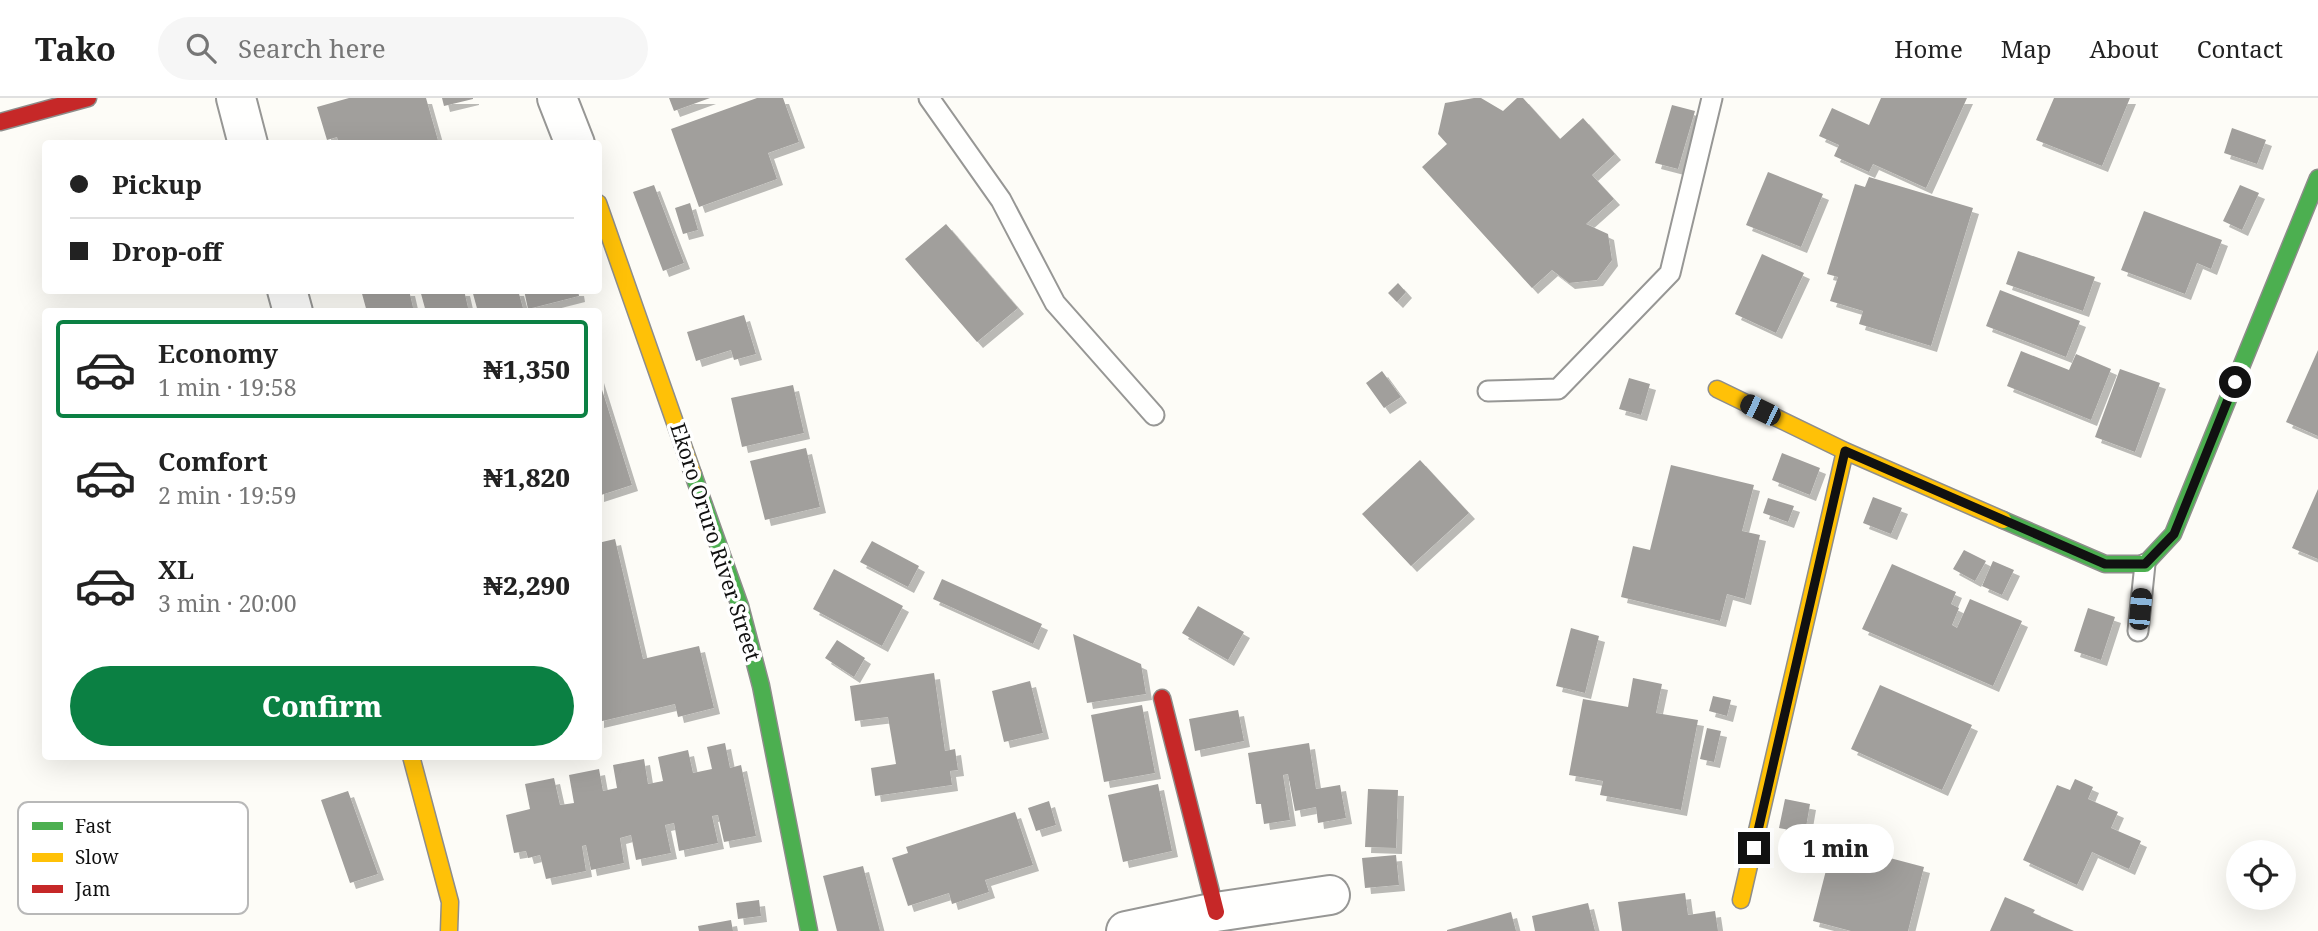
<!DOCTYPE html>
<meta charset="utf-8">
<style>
:root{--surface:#fff;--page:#f6f6f6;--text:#222;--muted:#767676;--line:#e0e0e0;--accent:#0b8043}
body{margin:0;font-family:"Noto Serif",serif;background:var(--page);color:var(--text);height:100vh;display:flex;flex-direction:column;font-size:26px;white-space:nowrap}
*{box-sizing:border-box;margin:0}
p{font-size:23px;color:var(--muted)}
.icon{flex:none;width:38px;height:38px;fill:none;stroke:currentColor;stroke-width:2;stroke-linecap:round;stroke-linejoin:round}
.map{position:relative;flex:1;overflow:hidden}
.side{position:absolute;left:42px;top:210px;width:560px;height:452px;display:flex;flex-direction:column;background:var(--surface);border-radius:7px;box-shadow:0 7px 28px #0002}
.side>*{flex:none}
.hud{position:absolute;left:42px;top:42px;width:560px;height:154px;border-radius:7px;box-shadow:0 7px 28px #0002;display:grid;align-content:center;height:154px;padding:0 28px;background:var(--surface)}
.tools{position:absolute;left:2226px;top:742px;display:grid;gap:14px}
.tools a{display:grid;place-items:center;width:70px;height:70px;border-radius:50%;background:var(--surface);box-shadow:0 7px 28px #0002;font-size:35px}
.end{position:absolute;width:32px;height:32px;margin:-16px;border:9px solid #111;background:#fff;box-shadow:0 0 0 4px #fff}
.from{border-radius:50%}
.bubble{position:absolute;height:49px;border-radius:24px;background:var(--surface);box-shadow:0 7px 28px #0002;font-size:23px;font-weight:800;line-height:49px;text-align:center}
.car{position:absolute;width:21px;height:42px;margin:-21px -10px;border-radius:9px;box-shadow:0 0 5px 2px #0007;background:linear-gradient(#222 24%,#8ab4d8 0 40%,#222 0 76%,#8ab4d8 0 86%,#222 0)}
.hud b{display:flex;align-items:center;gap:24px;height:66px;font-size:26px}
.hud b+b{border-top:2px solid var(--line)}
.hud i{width:18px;height:18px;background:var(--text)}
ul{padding:12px 0 0;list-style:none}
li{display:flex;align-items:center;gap:21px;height:98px;margin:0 14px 10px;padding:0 14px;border:4px solid transparent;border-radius:7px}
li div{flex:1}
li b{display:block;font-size:26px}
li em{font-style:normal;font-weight:800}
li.selected{border-color:var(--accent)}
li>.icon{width:63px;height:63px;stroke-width:1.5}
.button{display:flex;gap:14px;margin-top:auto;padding:14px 28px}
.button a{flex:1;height:80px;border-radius:42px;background:var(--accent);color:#fff;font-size:28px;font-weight:800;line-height:80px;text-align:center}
header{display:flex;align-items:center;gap:42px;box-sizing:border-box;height:98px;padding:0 35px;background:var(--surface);border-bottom:2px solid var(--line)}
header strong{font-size:33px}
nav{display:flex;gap:38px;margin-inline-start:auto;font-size:24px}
.search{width:490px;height:63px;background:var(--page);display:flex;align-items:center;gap:18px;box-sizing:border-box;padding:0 24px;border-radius:38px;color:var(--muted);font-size:26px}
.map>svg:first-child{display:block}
.building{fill:#a19f9c;filter:url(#shadow)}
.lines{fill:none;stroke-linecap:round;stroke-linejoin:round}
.lane-casing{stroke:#979795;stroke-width:23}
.street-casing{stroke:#979795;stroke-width:42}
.fast-casing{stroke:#8e8d8b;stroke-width:19}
.slow-casing{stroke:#8e8d8b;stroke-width:19}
.jam-casing{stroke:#8e8d8b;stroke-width:19}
.lane{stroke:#fffffe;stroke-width:19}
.street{stroke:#fffffe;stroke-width:38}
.fast{stroke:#4caf50;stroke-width:16}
.slow{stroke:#ffc107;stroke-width:16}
.jam{stroke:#c62828;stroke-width:16}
.route{stroke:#111;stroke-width:9}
.labels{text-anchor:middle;stroke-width:7;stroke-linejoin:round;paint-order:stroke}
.street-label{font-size:21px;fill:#111;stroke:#fff}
.key{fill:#fff;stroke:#b8b8b8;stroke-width:2}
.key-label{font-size:19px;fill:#111}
</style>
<header>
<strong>Tako</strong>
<div class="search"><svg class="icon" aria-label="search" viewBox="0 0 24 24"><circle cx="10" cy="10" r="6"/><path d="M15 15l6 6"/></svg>Search here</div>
<nav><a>Home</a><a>Map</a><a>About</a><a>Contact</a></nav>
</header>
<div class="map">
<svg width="2318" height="833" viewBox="0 0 2318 833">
<defs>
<filter id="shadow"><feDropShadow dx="6" dy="6" stdDeviation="0" flood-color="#0004"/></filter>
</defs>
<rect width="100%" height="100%" fill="#fdfcf7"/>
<path class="building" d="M349,0H426L439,46H339L337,39L327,42L317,9Z
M442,0H473V1L444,8Z
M669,0H710L674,13Z
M757,0H783L799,44L768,55L777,81L699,109L671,31Z
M1474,0H1481L1503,13L1517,0H1523L1560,41L1583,20L1615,56L1592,77L1614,101L1586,126L1608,136L1612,162L1597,182L1569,185L1552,172L1532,190L1422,69L1447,46L1438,36L1445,5Z
M1881,0H1967L1926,90L1873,66L1869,74L1834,58L1839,47L1819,38L1832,10L1869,27Z
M2054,0H2130L2102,68L2036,42Z
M1672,7L1695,13L1678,71L1655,65Z
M2232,30L2266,42L2257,66L2224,55Z
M1768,74L1823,96L1801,149L1746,127Z
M1869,79L1973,110L1931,248L1859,226L1863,213L1830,203L1838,179L1827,176L1855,86L1865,89Z
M654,87L684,165L663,173L633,94Z
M2240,87L2259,95L2242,132L2223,123Z
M690,105L698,132L683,136L675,110Z
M2144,113L2222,142L2211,171L2197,165L2185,196L2121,172Z
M946,126L1018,210L977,244L905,161Z
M2018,153L2095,179L2083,213L2006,186Z
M1762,156L1804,175L1776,235L1735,216Z
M1398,185L1406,194L1397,204L1388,195Z
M361,192H409L414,214H367Z
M420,192H464L469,214H426Z
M472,192H518L524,214H478Z
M524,192H578L579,198L528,211Z
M2000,192L2080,223L2066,259L1986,228Z
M744,217L756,256L734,262L731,252L696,263L687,234Z
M2318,252V338L2286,324Z
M2021,253L2069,272L2076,256L2111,271L2091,322L2007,288Z
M2120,271L2160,285L2135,354L2095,339Z
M1382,273L1401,299L1384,310L1366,285Z
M598,279L632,387L598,398Z
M1629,280L1650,286L1641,317L1619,311Z
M793,287L804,335L742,349L731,300Z
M806,350L820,409L765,422L750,363Z
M1782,355L1820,370L1810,397L1772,382Z
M1420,362L1469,415L1411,468L1362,416Z
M1671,367L1754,387L1742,433L1760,437L1745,501L1727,496L1720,523L1621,499L1633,448L1650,452Z
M2318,391V461L2292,450Z
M1873,399L1902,410L1891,436L1863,425Z
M1768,400L1794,408L1788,424L1763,415Z
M615,441L643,561L699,548L714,610L678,619L675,606L598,624V445Z
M872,443L919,468L908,489L860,464Z
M1964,452L1986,463L1975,483L1953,471Z
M1993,463L2014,472L2002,497L1982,488Z
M1892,466L1956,494L1951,506L1959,510L1952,527L1957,530L1970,501L2022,523L1993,588L1862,531Z
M834,471L903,508L882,548L813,511Z
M942,481L1042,526L1033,546L933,501Z
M1198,508L1244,534L1228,562L1182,535Z
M2088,510L2115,519L2101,562L2074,553Z
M1571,530L1599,538L1585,595L1556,588Z
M1073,536L1141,566L1146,596L1087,605Z
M837,542L865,560L854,579L825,560Z
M934,575L945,653L955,651L958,672L950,673L952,687L875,698L871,670L896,666L888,619L855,623L850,588Z
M1633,580L1662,586L1656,615L1698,622L1681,712L1600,697L1603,683L1569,677L1583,601L1628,609Z
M1030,583L1043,635L1004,644L992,593Z
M1880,587L1972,627L1942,692L1851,651Z
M1713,598L1731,602L1727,618L1709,613Z
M1142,607L1155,675L1104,684L1091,617Z
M1238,612L1244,643L1195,653L1189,621Z
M1707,630L1721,633L1714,664L1700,661Z
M725,645L730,670L741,667L756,738L724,744L718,717L712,718L718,745L679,753L674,725L665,727L671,755L636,762L631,737L620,740L624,765L591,772L586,747L582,748L586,773L546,781L540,757L528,760L526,753L514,755L506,717L530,711L525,686L554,680L560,707L574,705L569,677L599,671L603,693L617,690L613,667L644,661L648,686L663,683L658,659L688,652L693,675L712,671L707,649Z
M1309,645L1316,691L1340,687L1346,720L1318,725L1316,709L1295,713L1288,676L1283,677L1290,722L1264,726L1261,706H1256L1248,655Z
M2075,681L2093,689L2088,701L2118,714L2111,730L2141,743L2129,771L2092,754L2077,787L2023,762L2057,687L2070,692Z
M1158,686L1172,753L1123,764L1108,697Z
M1368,691L1398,692L1396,750L1365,749Z
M348,693L378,776L350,785L321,702Z
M1785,701L1810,706L1805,735L1779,730Z
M1049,703L1056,727L1036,733L1028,710Z
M1015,714L1033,767L985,782L989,794L952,806L949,795L908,808L892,760L908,755L906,749Z
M1833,745L1924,769L1908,833H1851L1813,823Z
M1396,757L1399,787L1365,790L1362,760Z
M863,768L880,833H837L823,778Z
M1685,795L1688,817L1715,813L1718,833H1622L1618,804Z
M2005,799L2035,812L2033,815L2074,833H1990Z
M759,802L761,818L738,821L736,805Z
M1588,805L1595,833H1535L1532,818Z
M1511,814L1516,833H1447V832Z
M731,822L733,833H699L698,828Z"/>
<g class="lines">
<g class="lane-casing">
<path id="lane" d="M929,0L1001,102L1055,205L1154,317
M1488,293L1558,291L1670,175L1712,0
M2138,533L2145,466"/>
</g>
<g class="street-casing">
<path id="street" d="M236,0L248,46
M557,0L575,46
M287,192L293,214
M1126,833L1216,814L1330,797"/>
</g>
<g class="fast-casing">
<path id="fast" d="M693,376L740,508L761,588L809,833
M2003,422L2105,466H2145L2173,436L2318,80"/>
</g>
<g class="slow-casing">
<path id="slow" d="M598,105L693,376
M1717,291L1845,353L2003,422
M411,658L450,804L449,833
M1741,802L1845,353"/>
</g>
<g class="jam-casing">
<path id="jam" d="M0,24L88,0
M1162,600L1216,814"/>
</g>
<use href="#lane" class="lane"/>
<use href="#street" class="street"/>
<use href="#fast" class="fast"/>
<use href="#slow" class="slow"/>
<use href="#jam" class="jam"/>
</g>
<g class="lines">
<path class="route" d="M1754,750L1845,353L2105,466H2145L2174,436L2235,284"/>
</g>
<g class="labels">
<g class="street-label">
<text transform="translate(715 444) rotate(72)" y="7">Ekoro Oruro River Street</text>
</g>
</g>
<rect x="18" y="704" width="230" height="112" rx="10" class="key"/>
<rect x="32" y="724" width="31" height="8" fill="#4caf50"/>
<rect x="32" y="755" width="31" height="9" fill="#ffc107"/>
<rect x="32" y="787" width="31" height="8" fill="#c62828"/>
<g class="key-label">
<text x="75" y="735">Fast</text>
<text x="75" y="766">Slow</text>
<text x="75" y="798">Jam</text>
</g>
</svg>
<div class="tools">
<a><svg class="icon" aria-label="locate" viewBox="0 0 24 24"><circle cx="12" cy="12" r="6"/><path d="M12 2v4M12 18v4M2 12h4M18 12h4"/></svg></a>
</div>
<i class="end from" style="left:2235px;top:284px"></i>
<i class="end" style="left:1754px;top:750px"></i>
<div class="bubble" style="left:1778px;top:726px;width:116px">1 min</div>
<i class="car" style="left:1760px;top:312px;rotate:296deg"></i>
<i class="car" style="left:2140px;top:511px;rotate:5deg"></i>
<div class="hud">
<b><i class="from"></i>Pickup</b>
<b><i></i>Drop-off</b>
</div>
<section class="side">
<ul>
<li class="selected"><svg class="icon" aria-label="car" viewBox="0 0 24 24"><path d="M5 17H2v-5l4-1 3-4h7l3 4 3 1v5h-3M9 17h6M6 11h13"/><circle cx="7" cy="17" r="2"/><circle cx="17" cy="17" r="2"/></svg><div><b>Economy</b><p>1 min · 19:58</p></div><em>₦1,350</em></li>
<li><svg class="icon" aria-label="car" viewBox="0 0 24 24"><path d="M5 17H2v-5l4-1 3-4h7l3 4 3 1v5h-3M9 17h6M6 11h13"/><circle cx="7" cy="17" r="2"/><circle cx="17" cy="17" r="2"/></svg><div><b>Comfort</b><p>2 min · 19:59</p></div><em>₦1,820</em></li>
<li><svg class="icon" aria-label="car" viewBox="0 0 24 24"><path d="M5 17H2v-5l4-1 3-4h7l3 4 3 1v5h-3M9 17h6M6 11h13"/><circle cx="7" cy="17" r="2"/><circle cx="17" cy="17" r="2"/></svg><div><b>XL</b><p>3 min · 20:00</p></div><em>₦2,290</em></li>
</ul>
<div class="button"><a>Confirm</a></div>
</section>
</div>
